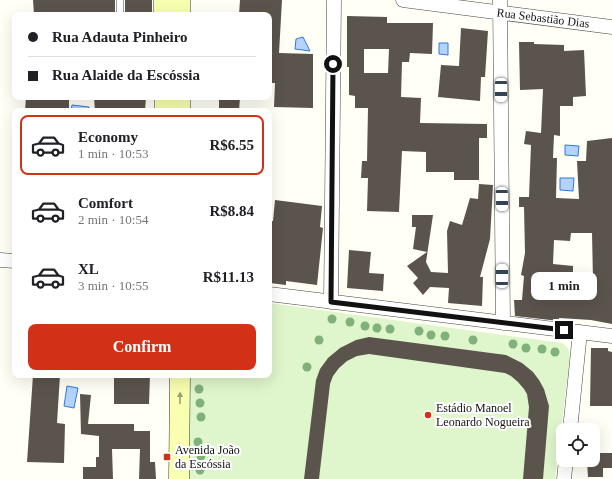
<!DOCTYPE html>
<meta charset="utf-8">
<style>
:root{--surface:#fff;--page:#f6f6f6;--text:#202124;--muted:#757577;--line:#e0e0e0;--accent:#d23117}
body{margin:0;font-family:"Times New Roman",serif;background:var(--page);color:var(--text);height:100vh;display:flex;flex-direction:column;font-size:15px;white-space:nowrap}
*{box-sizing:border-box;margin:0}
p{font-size:13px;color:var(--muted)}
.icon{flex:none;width:22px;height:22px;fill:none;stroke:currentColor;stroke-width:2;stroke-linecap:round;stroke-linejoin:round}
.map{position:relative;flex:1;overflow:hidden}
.sheet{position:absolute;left:12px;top:108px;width:260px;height:270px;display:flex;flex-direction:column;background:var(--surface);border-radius:8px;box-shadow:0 4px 16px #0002}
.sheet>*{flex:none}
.banner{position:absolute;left:12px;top:12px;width:260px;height:88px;border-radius:8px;box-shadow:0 4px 16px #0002;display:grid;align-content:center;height:88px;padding:0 16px;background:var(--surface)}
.tools{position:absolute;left:556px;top:423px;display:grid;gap:8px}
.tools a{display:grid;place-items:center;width:44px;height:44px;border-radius:8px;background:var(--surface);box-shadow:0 4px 16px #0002;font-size:20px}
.end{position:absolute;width:18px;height:18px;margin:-9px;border:5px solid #111;background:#fff;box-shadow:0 0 0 2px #fff}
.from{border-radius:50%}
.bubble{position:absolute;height:28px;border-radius:8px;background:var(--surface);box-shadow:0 4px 16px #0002;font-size:13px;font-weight:600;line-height:28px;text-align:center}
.car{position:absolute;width:12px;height:24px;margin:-12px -6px;border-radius:5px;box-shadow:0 0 3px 1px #0007;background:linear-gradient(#fff 24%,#345 0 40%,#fff 0 76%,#345 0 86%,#fff 0)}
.banner b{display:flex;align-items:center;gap:14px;height:38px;font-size:15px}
.banner b+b{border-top:1px solid var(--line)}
.banner i{width:10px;height:10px;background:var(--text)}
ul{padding:7px 0 0;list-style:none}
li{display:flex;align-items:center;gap:12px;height:60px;margin:0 8px 6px;padding:0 8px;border:2px solid transparent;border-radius:8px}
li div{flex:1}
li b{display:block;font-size:15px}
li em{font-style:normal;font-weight:600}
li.on{border-color:var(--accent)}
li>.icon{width:36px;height:36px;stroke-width:1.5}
.primary-button{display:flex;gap:8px;margin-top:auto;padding:8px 16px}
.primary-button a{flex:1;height:46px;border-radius:8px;background:var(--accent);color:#fff;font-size:16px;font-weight:600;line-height:46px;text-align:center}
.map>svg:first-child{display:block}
.pitch{fill:#dff5cb}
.water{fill:#b3d3fd;stroke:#3178dc}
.building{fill:#5b544c;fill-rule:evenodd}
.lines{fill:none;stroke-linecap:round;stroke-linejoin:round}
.service-casing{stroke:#444;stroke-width:8}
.minor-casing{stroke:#444;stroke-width:15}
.secondary-casing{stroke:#333;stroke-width:21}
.service{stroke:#fff;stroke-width:7}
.minor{stroke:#fff;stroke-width:14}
.secondary{stroke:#f9ffb0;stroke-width:20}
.tree{fill:#81b17b}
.oneway{fill:#9ca070}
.route{stroke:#111;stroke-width:5}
.poi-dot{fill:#d23117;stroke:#fff;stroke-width:1.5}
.labels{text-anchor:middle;stroke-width:4;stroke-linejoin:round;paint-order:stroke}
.street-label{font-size:12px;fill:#111;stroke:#fff}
.poi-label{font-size:12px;fill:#111;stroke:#fff;text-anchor:start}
</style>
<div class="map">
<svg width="612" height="479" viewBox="0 0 612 479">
<rect width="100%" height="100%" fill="#fffff5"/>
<path class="pitch" d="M269,303L562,343L568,348L570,356L555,479H188V375H269Z"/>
<path class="water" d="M303,37L310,51L295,49L296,39Z
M439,43H448V55L439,54Z
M72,105L89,107V111H71Z
M565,145L579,146L578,156L565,155Z
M560,178H574L573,191L560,190Z
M67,386L78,388L74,408L64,406Z"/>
<path class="building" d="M33,0H115V15H34Z
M125,0H152V15H125Z
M240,0H282L279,53L313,54V108L274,107L275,83H269V15H239Z
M347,16L387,17V23H433L432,54L410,53L409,62H402L401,97L421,98L420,123L487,124V138H479V180H454V172H426V152L402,151L399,212L367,211L368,178H361L362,161H367L368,108H355V96L349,95V67H347ZM364,49H389L388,73H364Z
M461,28L488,31L485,77H481L480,101L438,97L441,65L459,66Z
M519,42H534V44L564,45V51L584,50L586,96L573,97V106H560V136L554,135L553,158H557L556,198L579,199L577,161H586L587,141L612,138V324L591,320L559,318V321L515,316L514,300H522L524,276L521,275L525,253L524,207H519V197H529L531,145L524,144L526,131L541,133L543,89L520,90ZM571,233H592L593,280L573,278V266L553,264L554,240L570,241Z
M26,97H69V109L62,108V111H25Z
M94,97H146L145,111H95Z
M219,97H240L239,111H219Z
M479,184L493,185L490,239L480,277H483L482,306L448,303L449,288L430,287L423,295L413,283L418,278L407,266L427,252L413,249L416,227H412V215H433L426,262L431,272L448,273L447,231L450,221L462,225L470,198L478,199Z
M275,200L322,206L320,227L323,228L317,285L286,281V285L270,283L271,275H269V221H273Z
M349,250L371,252L369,273L384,274L383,291L347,288Z
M369,337L506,355L522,363L533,372L539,380L544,389L549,406L543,479H523L529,407L527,394L524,389L518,382L511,376L505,373L369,354L357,356L347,361L339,368L333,376L330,384L319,479H304L316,380L320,369L328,358L340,348L356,340Z
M591,348H608V351L612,352V406H590Z
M33,375H60L57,423L65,424L64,463L27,462Z
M136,375H150L149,404H114V376Z
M80,394L91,395L88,424H134V431H150V462H155L156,479H139L140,449H112L113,479H83V467H96V457H99V436L81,434Z
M593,453H612V468H603V477H588L587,461H593Z"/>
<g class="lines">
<g class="service-casing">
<path id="service" d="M120,15V0"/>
</g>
<g class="minor-casing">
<path id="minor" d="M403,0L612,27
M500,0L503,323
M0,260L15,261
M269,294L612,336
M331,302L334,0
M570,430L580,332
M564,479L566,460"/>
</g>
<g class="secondary-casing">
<path id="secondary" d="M164,0V15
M180,0V15
M165,97V111
M180,97V111
M179,479L180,375"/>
</g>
<use href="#service" class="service"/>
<use href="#minor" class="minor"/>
<use href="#secondary" class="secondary"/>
</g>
<g class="tree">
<circle cx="332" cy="319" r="4.5"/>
<circle cx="350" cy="322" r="4.5"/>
<circle cx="365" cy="326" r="4.5"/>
<circle cx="377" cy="328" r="4.5"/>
<circle cx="390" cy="329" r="4.5"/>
<circle cx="419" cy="331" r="4.5"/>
<circle cx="431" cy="335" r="4.5"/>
<circle cx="445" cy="336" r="4.5"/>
<circle cx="319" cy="340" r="4.5"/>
<circle cx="473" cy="340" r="4.5"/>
<circle cx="513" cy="344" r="4.5"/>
<circle cx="526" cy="348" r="4.5"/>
<circle cx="542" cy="349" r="4.5"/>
<circle cx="555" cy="352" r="4.5"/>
<circle cx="307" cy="367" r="4.5"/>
<circle cx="199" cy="389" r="4.5"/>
<circle cx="200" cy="403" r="4.5"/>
<circle cx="201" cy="417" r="4.5"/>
<circle cx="198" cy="442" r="4.5"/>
<circle cx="201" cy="456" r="4.5"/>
<circle cx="200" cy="470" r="4.5"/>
</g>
<defs><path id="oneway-solid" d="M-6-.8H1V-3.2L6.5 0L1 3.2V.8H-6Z"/></defs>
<use class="oneway" href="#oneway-solid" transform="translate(180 398) rotate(-89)"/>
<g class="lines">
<path class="route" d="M333,64L331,302L564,330"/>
</g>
<g class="poi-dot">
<circle cx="428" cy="415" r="4"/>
<rect x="163" y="453" width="8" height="8" rx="2"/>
</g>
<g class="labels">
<g class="street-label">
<text transform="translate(543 18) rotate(7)" y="4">Rua Sebastião Dias</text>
</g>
<g class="poi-label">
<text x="436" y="412">Estádio Manoel<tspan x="436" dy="14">Leonardo Nogueira</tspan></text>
<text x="175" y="454">Avenida João<tspan x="175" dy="14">da Escóssia</tspan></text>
</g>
</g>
</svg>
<div class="tools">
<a><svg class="icon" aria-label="locate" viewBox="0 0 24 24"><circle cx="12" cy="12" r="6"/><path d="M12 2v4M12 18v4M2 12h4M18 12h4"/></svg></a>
</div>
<i class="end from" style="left:333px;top:64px"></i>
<i class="end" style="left:564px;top:330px"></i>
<div class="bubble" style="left:531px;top:272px;width:66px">1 min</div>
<i class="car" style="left:501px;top:90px;rotate:180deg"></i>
<i class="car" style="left:502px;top:199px;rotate:179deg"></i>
<i class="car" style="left:502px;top:276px;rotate:0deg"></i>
<div class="banner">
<b><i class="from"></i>Rua Adauta Pinheiro</b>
<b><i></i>Rua Alaide da Escóssia</b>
</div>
<section class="sheet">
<ul>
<li class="on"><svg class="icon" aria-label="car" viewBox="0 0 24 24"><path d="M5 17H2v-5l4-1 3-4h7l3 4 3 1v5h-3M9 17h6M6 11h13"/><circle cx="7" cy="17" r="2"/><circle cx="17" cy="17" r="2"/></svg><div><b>Economy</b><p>1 min · 10:53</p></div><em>R$6.55</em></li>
<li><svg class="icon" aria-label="car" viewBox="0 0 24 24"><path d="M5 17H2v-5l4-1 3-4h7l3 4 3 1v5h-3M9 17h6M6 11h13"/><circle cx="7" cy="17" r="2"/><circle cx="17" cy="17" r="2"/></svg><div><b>Comfort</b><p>2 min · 10:54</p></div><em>R$8.84</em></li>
<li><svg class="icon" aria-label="car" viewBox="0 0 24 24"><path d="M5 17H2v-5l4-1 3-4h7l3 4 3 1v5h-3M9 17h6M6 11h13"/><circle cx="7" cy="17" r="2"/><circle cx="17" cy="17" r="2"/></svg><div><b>XL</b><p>3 min · 10:55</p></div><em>R$11.13</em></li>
</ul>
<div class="primary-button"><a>Confirm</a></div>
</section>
</div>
